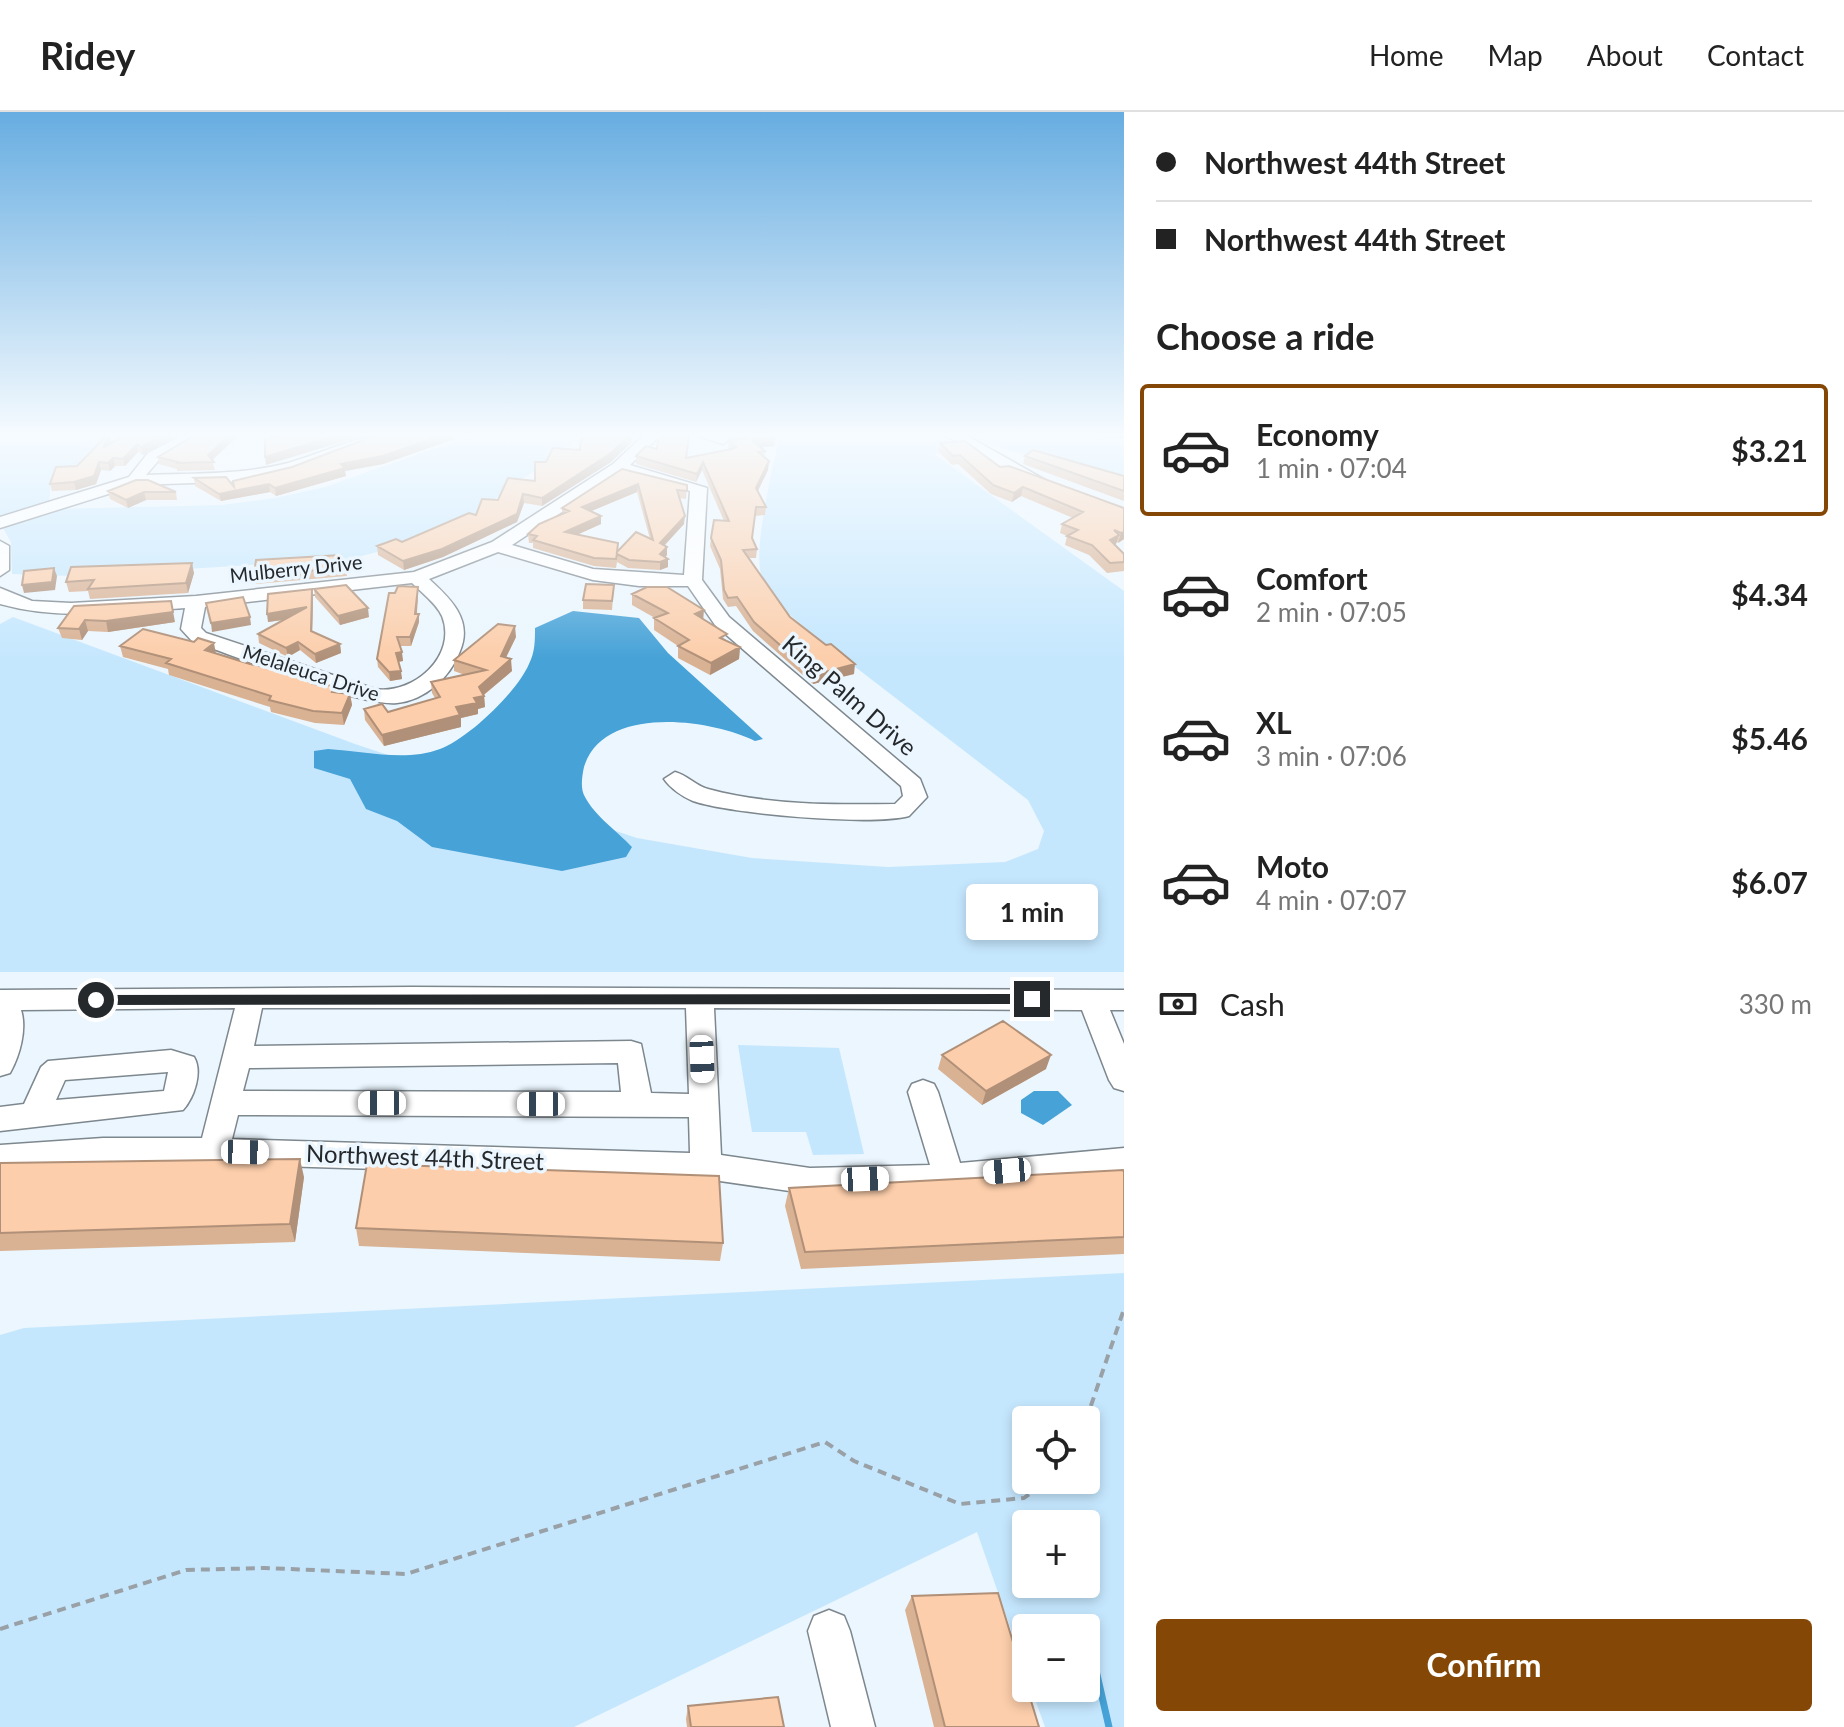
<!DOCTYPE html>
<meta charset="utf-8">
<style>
:root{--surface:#fff;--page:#f6f6f6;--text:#222;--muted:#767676;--line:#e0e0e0;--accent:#854706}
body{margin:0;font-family:Lato,sans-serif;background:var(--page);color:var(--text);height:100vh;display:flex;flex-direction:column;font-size:30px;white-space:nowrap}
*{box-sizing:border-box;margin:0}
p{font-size:26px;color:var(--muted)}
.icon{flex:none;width:44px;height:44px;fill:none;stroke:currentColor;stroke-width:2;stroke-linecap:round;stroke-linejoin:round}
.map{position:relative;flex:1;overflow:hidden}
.sheet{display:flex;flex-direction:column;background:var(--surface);width:720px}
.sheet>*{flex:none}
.guide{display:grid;align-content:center;height:176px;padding:0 32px;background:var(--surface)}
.buttons{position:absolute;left:1012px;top:1294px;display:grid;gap:16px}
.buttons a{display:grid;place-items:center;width:88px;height:88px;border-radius:8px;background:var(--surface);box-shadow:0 4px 12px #0003;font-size:40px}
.end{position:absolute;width:36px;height:36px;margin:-18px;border:10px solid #25292c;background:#fff;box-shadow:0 0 0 4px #fff}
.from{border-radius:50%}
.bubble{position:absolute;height:56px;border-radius:8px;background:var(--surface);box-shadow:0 4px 12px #0003;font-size:26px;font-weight:700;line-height:56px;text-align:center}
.car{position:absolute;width:24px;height:48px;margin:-24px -12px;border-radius:10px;box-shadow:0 0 6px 2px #0007;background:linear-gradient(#fff 24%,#345 0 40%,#fff 0 76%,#345 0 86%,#fff 0)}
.guide b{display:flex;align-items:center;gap:28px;height:76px;font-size:30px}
.guide b+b{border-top:2px solid var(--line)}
.guide i{width:20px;height:20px;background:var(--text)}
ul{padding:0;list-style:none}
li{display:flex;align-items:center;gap:24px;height:132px;margin:0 16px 12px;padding:0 16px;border:4px solid transparent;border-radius:8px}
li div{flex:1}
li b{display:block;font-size:30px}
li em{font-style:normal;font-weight:700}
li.active{border-color:var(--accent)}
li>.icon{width:72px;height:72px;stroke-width:1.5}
h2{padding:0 32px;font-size:36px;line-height:96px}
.pay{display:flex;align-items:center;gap:20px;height:88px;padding:0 32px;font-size:30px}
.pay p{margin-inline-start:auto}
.primary-button{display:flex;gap:16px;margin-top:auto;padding:16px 32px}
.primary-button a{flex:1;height:92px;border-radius:8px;background:var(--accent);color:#fff;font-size:32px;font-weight:700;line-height:92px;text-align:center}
header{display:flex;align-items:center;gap:48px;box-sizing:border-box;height:112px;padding:0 40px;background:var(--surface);border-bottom:2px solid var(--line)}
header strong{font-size:38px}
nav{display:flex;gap:44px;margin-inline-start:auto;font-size:28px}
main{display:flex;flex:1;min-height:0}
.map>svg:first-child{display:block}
.green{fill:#c5e7fe;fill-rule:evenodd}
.water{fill:#46a2d7}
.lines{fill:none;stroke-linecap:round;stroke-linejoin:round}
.stream{stroke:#46a2d7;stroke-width:7}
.minor-casing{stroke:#7d878e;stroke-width:3}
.path{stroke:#99a1a7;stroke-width:4;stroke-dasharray:9 6;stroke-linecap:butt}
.minor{fill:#fff;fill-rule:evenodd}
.wall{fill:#d9b193;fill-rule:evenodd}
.shaded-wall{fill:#b09078}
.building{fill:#fcceab;stroke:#b09078;stroke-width:2;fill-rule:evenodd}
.route{fill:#25292c}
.labels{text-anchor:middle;stroke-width:7;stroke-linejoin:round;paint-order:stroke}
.far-street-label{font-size:20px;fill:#25292c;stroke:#ebf6fe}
.street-label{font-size:24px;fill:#25292c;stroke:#ebf6fe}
</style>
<header>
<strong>Ridey</strong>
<nav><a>Home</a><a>Map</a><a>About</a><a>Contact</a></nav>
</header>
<main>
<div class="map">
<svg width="1124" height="1615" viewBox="0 0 1124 1615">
<rect width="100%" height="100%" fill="#ebf6fe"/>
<path class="green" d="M0,321H138L51,369L49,392L0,406Z
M479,321H586L470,405L419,429L350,447L72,464L12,462L11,430L1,413L54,397L221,393L275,386L325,375Z
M780,321H1092L1124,333V369L979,330L934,342L1124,479V860H0V512L13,505L355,632L637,726L752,746L888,755L1005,750L1038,737L1044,719L1028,688L819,527C800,511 778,495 765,474C748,446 774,356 780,321Z
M738,933L839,936L864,1042L813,1043L806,1020H752Z
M1124,1161V1615H1045L1031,1576H1086V1516H1026V1561L977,1420L574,1615H0V1223L24,1216ZM1026,1308H1086V1368H1026ZM1026,1412H1086V1472H1026Z"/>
<path class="water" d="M573,499L639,506L668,541L763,627L755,629C711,607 603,592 584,655C582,664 580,677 585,685C595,704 618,720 632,735L626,745L562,759L432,735L397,709L366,697L350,667L314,656V639L328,637C362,639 406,650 440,637C468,627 517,580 529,552C535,540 535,529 535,516Z
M1034,979H1058L1072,993L1043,1013L1021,1001V988Z"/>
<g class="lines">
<path class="stream" d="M1095,1554L1109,1615"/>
<g class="minor-casing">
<path id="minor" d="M187,321H209L159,348L146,363C193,361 242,363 288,351C326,340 361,321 402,321L292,360L250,369L137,373L0,416V405L129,365L148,341Z
M646,321H663L630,353L707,376L702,468L729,505L920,667L927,685L909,704C871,714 731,702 693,689C683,685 670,676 664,667L675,660C687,663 696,674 708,677C766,693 835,693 895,692L903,684L901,674L715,513L688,474H639L593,468L498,440L429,467C451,487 473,508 460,539C450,566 425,588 397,591C359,595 235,544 192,529L181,517L185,496C123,500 60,509 0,492V476L32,489L71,491L196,484L414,460L492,430L613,352ZM621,361L690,379L684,463L593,457L512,433ZM412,471C422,481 436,491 442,504C458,544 413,583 375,577L206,521L201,516L205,495Z
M688,321H719L731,327L723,332Z
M942,321H962L1049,370L1047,374H1035Z
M0,429L9,434V458L0,464Z
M411,875L1124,878V898H1110L1124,932V979L1114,976L1109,968L1082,898L714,896L721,1043L810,1056L930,1053L908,980L912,972L923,968L934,972L938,980L960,1051L1124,1036V1062L949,1078L810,1082L706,1067L214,1052H103L0,1059V1033L103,1026H202L235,896L21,898C27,917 20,943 10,961L0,964V878ZM262,896H686L689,982L651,981L641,932L631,929L254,934ZM618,951L621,980L243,979L249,956ZM238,1003L689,1005L690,1041L232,1027Z
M171,938L194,945C203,960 194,986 183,998L0,1019V995L24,992L41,955L48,949ZM168,960L164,979L56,988L65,968Z
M829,1498L844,1504L850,1519L875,1615H831L808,1519L814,1504Z"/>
</g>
<path class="path" d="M1086,1308L1124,1197
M0,1517L186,1458L265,1456L406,1462L825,1330L854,1349L960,1392L1024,1386L1049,1368"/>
<use href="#minor" class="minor"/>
</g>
<path class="wall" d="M181,321L143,343L138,340L125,354H115L110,359L101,358L96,372L76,378L52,379L50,372L77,354L111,329L110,332Z
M198,321H262L255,325L239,323L212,348L215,358L177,359V357L159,352L158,345Z
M598,321H632V330L611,350L542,394L524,391L517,410L443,445L404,458L378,443L377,434L402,430L476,403L498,388L535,369L546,350L580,338Z
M726,321H770L775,326L774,334L761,335L765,339L764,346L768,358L758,379L766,395L765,403L755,404L752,426L757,437L756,446H749L790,505L854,562L813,572L753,519L736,494L728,495L723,487L720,457L710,434L711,426L724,409L702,358L696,370L636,352V344L657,337L687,346L728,337L729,329L737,328Z
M1103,321H1124V327L1105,326Z
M453,323L454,327L383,352L345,359L346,364L276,384L270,380L221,389L195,374L194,366L234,374L292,355Z
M940,331L1000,355L1124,396V427L1118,431L1117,430L1115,433L1124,442V459L1107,461L1089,443L1065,433L1067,424L1060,421L1062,412L1073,406L1021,384L1012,390L991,382L958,352L952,353L939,340Z
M1025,344L1124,364V389L1023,352Z
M622,357L687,373L686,387L679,386L684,412L665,433L667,435V443L665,445L668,455L660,458L628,456L617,450L616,456L594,454L533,436V431H529L528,422L562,402V396ZM637,380L650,427L618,439L577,423L601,412L591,399Z
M108,379L176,380L177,388H146L128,396L110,387Z
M346,456L347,464L256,472L254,463Z
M194,461L188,481L90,487L88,479L69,480L66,470Z
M614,473L612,498L583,497V488Z
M312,477L313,485L312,520L340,532L341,541L316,551L300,538L288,545L259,531L258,522L284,508L268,510Z
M314,477L369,505L340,513L315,485Z
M632,482L703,507L727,529L740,535L739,547L710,563L678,546V534L654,518V506H655L632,493Z
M418,483L417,502H419V510L411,534H400L403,549L398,550L402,567L390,569L378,555L377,547Z
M74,494L175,510L108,520L88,519L82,528L62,526L58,516Z
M516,525L506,546L512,559L484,583L485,595L478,597V602L461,606V615L384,634L365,608L364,597L388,600L435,586L432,581L431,570L465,563L454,559V548Z
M120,534L216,542L250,552L317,566L318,573L336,581L350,582L352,593L344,613L315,611L271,600L270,595L169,563L168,557L123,545Z
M942,943L1046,957L982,993L938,957Z
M0,1051L304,1065L295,1130L0,1139Z
M1124,1060V1142L801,1157L785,1094L789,1076Z
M356,1116L723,1131L720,1149L359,1134Z
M912,1484L1039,1615H934L905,1498Z
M688,1594L784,1615H687L686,1607Z"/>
<path class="shaded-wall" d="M109,321L111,329L106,343L104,335Z
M166,321H181L143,343L141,335Z
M232,321H239V323L209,351L208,343Z
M345,321H371L266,353L265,345Z
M448,321H457L453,323L454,327L383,352L345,359L346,364L276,384L275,376L341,352Z
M632,322V330L611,350L542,394V386Z
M775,326L774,334L752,336V328Z
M137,332L138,340L125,354L123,347Z
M113,346L115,354L110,359L108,351Z
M769,349L768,358L755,384L756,376Z
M99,350L101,358L96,372L76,378L74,370Z
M703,350L702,358L696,370L697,362Z
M269,372L270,380L221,389L219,382Z
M638,372L637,380L582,403V395Z
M1023,375L1021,384L1012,390L1014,381Z
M144,380L146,388L128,396L126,388Z
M523,382L524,391L517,410L443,445L404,458L403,449Z
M601,404V412L565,428V420Z
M685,404L684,412L659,439L660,431Z
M1124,420V427L1118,431L1121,421Z
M1119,423L1116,432L1107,438L1110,428Z
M667,435V443L660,451V442Z
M668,447V455L660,458V450Z
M192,451L194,461L188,481L186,471Z
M54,456L57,464L55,478L24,481L22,473Z
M418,475V483L416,510L419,502V510L411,534L410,525L415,502Z
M312,477L313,485L312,528L311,519Z
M171,489L175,510L108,520L106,509Z
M307,495L308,504L268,510L267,502Z
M368,496L369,505L340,513L338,504Z
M704,498L703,510L695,502Z
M250,505L251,513L212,520L211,511Z
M85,508L88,519L82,528L79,517Z
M515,514L516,525L501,555V544Z
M298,530L300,538L288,545L286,536Z
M214,531L216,542L205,538Z
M340,532L341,541L316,551L315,542Z
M740,535L739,547L710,563L711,551Z
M402,540L403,549L397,550L396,541Z
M511,547L512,559L482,584H484L485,595L478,597V602L461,606V615L384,634L382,623L456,595Z
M855,552L854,562L813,572L814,563Z
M401,559L402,567L390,569L389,560Z
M350,582L352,593L344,613L342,601Z
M1051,943L1046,957L982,993L986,979Z
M300,1047L304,1065L295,1130L290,1112Z"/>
<path class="building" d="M109,321L104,335L119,327L123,321H166L141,335L137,332L123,347L113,346L108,351L99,350L94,364L74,370L50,372L56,355L77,354Z
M198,321H232L208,343L214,350L176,351L178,350L158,345Z
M290,321H345L265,345V325Z
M382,321H448L383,344L341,352L345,356L275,376L269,372L219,382L194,366L226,365L234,375L233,369L292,355Z
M632,321L611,341L542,386L523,382L517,402L442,437L403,449L377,434L396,427L402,430L469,401L476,403L482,387L498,388L508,366L535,369V350H546L553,336L580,338L581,326H587V322Z
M659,321H689L686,346L732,337L736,335L729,329L748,326L740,321H770L775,326L752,328L765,339L758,340L769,349L756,376L766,395H756L752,426L757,437L743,438L790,505L826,533L831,532L855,552L814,563L754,510L737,485L728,486L724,478L721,448L711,426L714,408L729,409L703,350L697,362L636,344L646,334L657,337Z
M965,329L1000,355L1009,354L1124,396V420L1121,421L1114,418L1119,423L1110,428L1124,442V450L1110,451L1092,433L1067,424L1078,418L1062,412L1083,400L1023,375L1014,381L993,373L960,343L953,344L940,331Z
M1033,338L1124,364V379L1025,344Z
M622,357L687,373V379L677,378L685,404L660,431L667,435L660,442L668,447L660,450L629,448L617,442L616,447L594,446L533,428L537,424L528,422L539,412L569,399L562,396ZM638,372L653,428L636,420L617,440L618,431L565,420L601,404L582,395Z
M136,368H148L176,380H144L126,388L108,379Z
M341,443L346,456L254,463L256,448Z
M192,451L186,471L88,477L94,468L66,470L71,455Z
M54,456L52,470L22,473L24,459Z
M586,472L614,473L612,489L583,488Z
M346,473L368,496L338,504L314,477Z
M398,474L418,475L415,502H419L410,525H397L402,540L396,541L401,559L389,560L377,547L389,481H395Z
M647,475H667L704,498L695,502L727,522L720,526L740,535L711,551L678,534L689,528L654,506L668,501L632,482Z
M312,477L311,519L340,532L315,542L298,530L286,536L258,522L307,495L267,502L268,482Z
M243,485L250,505L211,511L206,491Z
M171,489L173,500L106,509L85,508L79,517L58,516L74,494Z
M498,512L515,514L501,544L511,547L479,575L484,584L474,586L477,591L456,595L460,603L382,623L364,597L382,592L388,600L440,585L431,570L486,558L454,548Z
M143,517L194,530L198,526L214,531L205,538L250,552L317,566L313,572L335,574L332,580L350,582L342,601L313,599L269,588L271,584L166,551L171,547L120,534Z
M1003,909L1051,943L986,979L942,943Z
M300,1047L290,1112L0,1121V1051Z
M367,1052L719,1064L723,1131L356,1116Z
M1123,1058L1124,1060V1125L805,1140L789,1076Z
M998,1481L1039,1615H945L912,1484Z
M778,1585L784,1615H691L688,1594Z"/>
<linearGradient id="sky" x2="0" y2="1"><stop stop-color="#67ade1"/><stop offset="0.59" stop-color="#f6fbff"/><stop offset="1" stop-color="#f6fbff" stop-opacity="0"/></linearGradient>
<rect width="1124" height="547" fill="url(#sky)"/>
<path class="route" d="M1032,882L1039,887L1032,892L96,893L89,888L96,883Z"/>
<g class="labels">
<g class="far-street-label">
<text transform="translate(296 457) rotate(-6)" y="7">Mulberry Drive</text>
<text transform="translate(311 561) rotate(18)" y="7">Melaleuca Drive</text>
</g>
<g class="street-label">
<text transform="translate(849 584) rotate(41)" y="8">King Palm Drive</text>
<text transform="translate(425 1046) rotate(2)" y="8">Northwest 44th Street</text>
</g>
</g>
</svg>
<div class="buttons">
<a><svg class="icon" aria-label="locate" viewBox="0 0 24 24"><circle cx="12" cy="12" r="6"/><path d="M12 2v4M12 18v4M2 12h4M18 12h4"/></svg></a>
<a>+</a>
<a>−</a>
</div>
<i class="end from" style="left:96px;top:888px"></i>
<i class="end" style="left:1032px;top:887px"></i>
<div class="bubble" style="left:966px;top:772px;width:132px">1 min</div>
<i class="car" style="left:702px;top:947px;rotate:178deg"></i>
<i class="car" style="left:382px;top:991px;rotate:270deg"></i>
<i class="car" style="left:541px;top:992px;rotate:270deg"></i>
<i class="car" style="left:245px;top:1040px;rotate:91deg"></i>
<i class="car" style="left:1007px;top:1059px;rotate:265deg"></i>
<i class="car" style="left:865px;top:1067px;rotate:88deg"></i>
</div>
<section class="sheet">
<div class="guide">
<b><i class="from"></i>Northwest 44th Street</b>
<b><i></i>Northwest 44th Street</b>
</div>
<h2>Choose a ride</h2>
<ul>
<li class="active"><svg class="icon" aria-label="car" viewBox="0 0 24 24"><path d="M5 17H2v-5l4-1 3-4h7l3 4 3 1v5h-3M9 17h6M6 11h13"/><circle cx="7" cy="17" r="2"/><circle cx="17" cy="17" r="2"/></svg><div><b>Economy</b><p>1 min · 07:04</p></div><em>$3.21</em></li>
<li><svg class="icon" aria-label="car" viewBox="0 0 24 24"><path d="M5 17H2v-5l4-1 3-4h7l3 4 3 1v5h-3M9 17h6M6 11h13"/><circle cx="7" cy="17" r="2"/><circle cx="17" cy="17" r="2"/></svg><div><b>Comfort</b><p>2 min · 07:05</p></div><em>$4.34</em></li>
<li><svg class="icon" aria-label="car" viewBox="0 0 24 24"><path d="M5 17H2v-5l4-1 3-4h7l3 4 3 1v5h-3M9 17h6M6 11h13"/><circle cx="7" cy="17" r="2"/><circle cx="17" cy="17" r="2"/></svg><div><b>XL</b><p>3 min · 07:06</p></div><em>$5.46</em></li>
<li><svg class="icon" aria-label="car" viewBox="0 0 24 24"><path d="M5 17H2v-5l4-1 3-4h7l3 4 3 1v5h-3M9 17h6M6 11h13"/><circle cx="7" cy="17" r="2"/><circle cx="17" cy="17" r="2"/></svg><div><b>Moto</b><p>4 min · 07:07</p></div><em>$6.07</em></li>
</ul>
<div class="pay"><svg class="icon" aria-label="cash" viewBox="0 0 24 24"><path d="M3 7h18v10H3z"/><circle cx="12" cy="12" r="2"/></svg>Cash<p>330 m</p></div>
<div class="primary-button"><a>Confirm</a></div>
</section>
</main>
